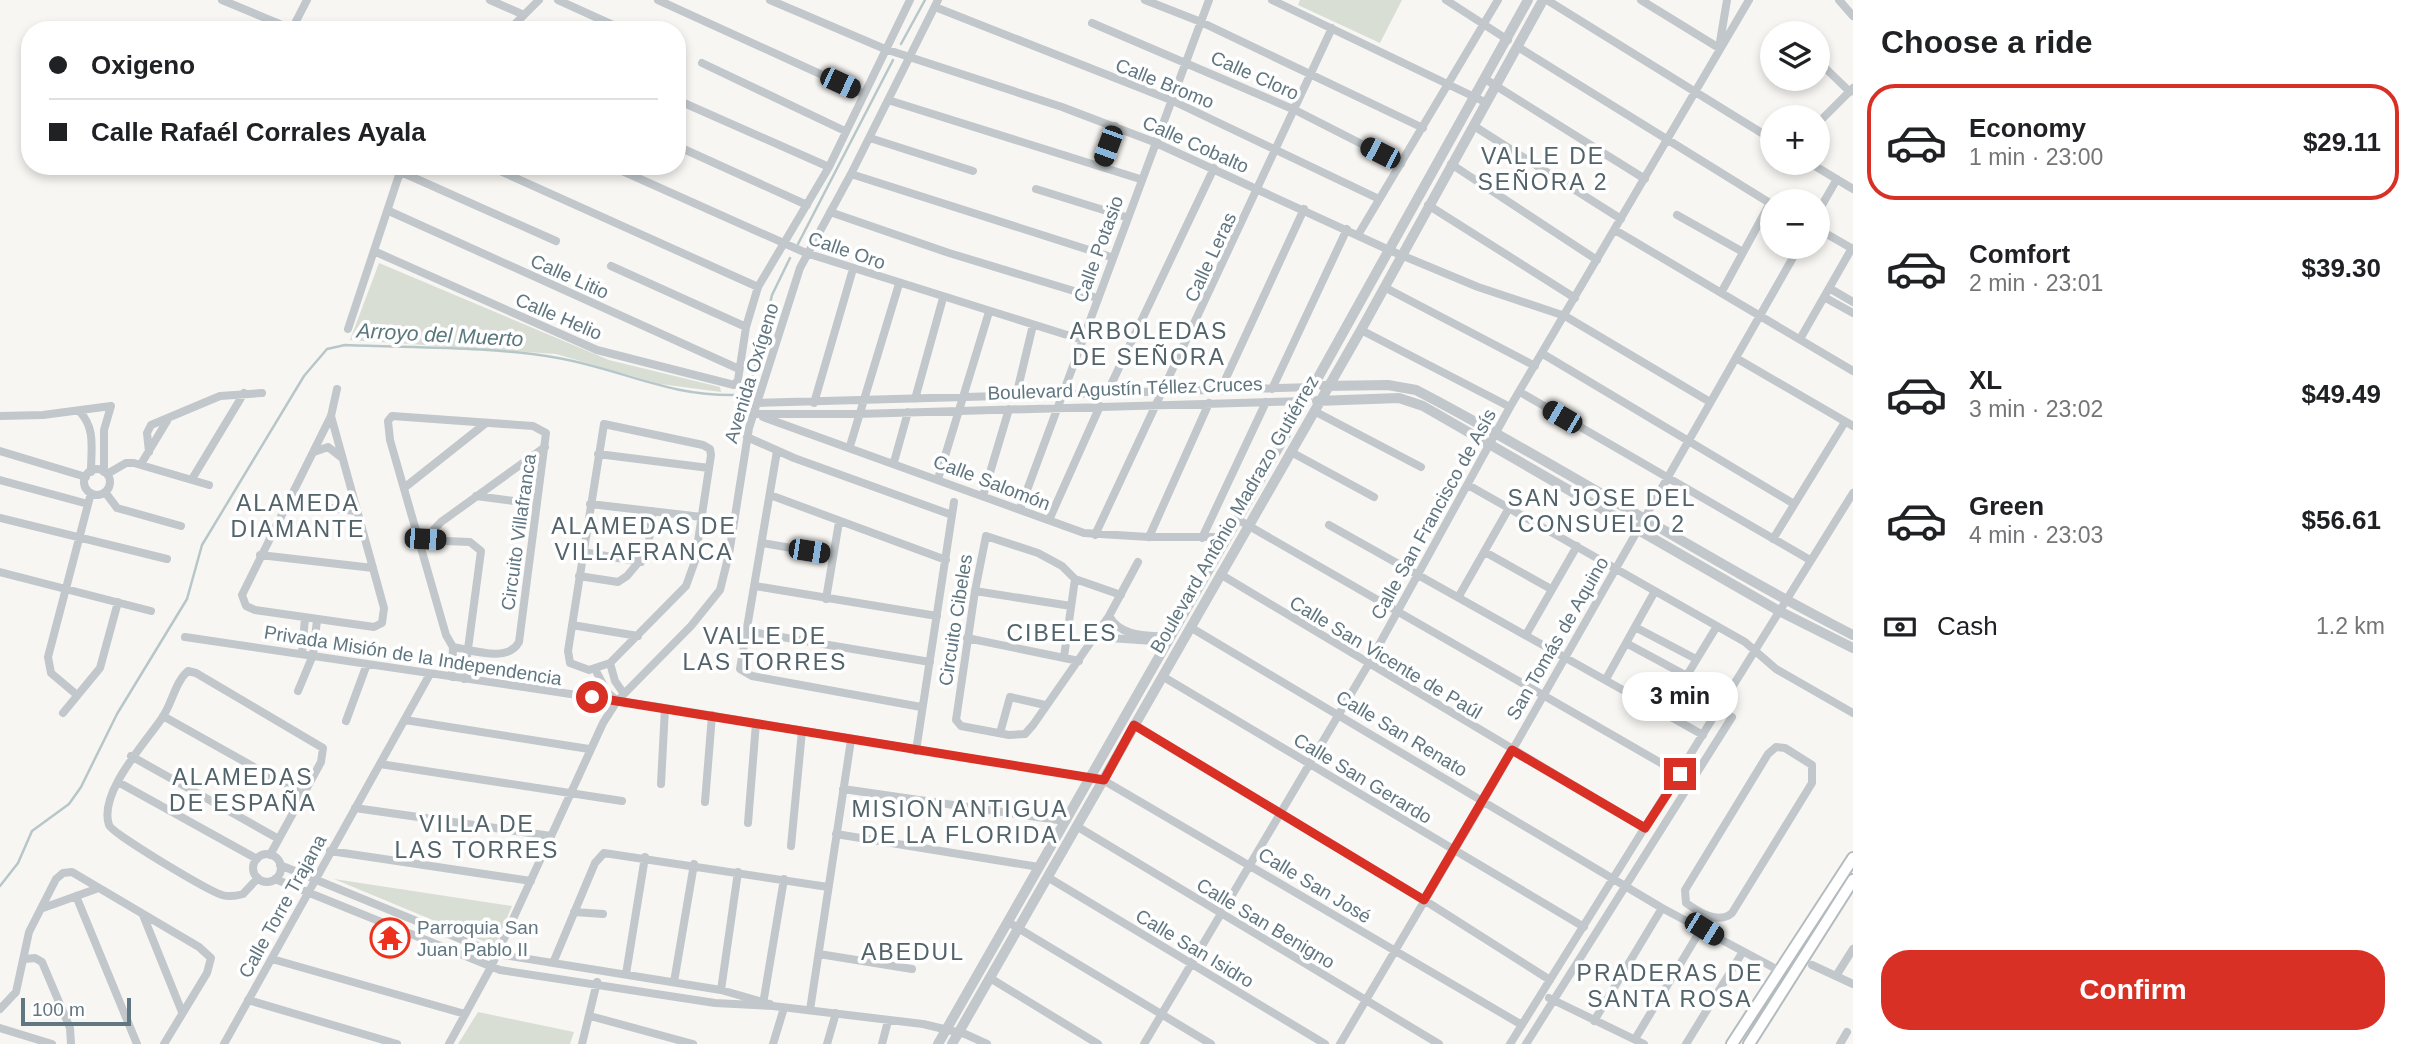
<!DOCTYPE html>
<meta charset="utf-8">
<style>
:root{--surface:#fff;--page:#f2f2f2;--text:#202124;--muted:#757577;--line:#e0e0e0;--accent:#d93025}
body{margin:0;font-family:Arial,sans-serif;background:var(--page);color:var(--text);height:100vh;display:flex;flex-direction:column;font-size:26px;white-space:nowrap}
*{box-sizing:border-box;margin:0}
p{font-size:23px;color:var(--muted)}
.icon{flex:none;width:38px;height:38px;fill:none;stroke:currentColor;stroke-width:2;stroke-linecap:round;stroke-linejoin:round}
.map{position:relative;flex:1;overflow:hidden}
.drawer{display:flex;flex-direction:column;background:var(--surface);width:560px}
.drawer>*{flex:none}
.hud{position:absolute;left:21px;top:21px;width:665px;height:154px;border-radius:28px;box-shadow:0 4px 10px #0003;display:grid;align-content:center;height:154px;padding:0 28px;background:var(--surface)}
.controls{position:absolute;left:1760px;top:21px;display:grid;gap:14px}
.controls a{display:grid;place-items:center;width:70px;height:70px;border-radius:50%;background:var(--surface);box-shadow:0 4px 10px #0003;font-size:35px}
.scale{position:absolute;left:21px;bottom:18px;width:110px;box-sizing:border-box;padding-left:7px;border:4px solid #607680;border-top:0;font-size:19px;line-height:24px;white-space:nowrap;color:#607680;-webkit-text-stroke:5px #fff;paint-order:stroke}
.end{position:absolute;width:32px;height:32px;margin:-16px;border:9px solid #d93025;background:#fff;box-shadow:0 0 0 4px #fff}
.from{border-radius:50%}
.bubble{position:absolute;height:49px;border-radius:24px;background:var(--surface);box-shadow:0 4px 10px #0003;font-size:23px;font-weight:600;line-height:49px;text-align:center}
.car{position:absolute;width:21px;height:42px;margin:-21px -10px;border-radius:9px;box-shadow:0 0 5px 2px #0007;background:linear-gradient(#222 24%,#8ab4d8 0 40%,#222 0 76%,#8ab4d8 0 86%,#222 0)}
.hud b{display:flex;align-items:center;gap:24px;height:66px;font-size:26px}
.hud b+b{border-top:2px solid var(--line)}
.hud i{width:18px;height:18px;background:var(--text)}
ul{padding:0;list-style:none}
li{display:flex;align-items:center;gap:21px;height:116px;margin:0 14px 10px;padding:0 14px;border:4px solid transparent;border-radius:28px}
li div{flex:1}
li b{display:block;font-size:26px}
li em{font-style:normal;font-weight:600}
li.current{border-color:var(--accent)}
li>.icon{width:63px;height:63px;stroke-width:1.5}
h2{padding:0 28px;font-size:32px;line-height:84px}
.pay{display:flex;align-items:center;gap:18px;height:77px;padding:0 28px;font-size:26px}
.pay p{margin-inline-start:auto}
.action{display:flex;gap:14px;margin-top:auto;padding:14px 28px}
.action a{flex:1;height:80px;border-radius:28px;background:var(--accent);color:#fff;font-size:28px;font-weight:600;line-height:80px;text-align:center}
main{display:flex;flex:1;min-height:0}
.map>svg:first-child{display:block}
.green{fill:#d9ded4}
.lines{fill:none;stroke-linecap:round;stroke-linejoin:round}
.stream{stroke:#b7c7c9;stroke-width:2.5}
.secondary-casing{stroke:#b4bbbe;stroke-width:14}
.minor{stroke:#c1c7ca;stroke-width:8}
.tertiary{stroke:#c1c7ca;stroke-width:10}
.secondary{stroke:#fff;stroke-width:10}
.route{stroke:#d93025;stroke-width:9}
.labels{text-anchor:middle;stroke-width:7;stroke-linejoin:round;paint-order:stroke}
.street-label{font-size:19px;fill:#607680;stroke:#fff}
.poi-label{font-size:19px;fill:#607680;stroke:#fff;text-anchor:start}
.water-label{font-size:21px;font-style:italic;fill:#5a777c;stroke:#fff}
.quarter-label{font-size:23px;letter-spacing:2px;fill:#52636a;stroke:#fff}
</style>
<main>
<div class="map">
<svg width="1853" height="1044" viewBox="0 0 1853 1044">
<rect width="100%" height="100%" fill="#f7f6f3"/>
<path class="green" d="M1300,0H1402L1380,43L1298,5Z
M379,263L609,360L720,387L721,392L660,384L556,354L350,340Z
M334,879L512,906L495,946Z
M478,1012L574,1032L570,1044H458Z"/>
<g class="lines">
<path class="stream" d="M901,44L925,0
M798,244L893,60
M0,886L18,863L32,831L69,804L81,787L117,714L187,599L202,545L304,376L327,349L345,345C416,348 489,346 558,358C625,370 668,397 739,395L752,380L772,295L790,258"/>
<g class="secondary-casing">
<path id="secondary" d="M1732,1044L1853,858
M1749,1044L1853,880"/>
</g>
<path class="minor" d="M222,0L294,30
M490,0L524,15
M558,0L624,30
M658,0L864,94
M770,0L885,49L1062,107L1154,142L1389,250L1478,287L1565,316L1710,402
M1145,0L1201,22L1423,128
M1272,0L1487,103
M1446,0L1508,40
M1547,0L1773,140
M1641,0L1719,48
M1839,0L1853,16
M935,7L1171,100L1379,199
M1092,23L1295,110L1401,164
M292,29L307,0
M509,30L539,0
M1720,42L1727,0
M1518,47L1773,205
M1818,61L1850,92
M702,63L845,131
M1485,79L1645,179
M888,100L1140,179
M684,103L829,167
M1818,123L1853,88
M1474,126L1621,219
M870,138L973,171
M677,146L807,205
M1810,163L1853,189
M1451,164L1597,260
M1101,165L1115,126
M489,166L758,287
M611,166L806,253L1083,340
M401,172L556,241
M851,174L1111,257
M1036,189L1126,217
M1428,205L1575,298
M389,211L739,369
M830,212L949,253L1097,298
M1818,212L1837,179
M1677,215L1743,252
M1818,229L1853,249
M1615,230L1853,371
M1358,235L1498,0
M376,252L597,350L734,385L738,380L746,327L758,287L829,167L910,0
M611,266L746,327
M1384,287L1535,366
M1829,288L1853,302
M1721,293L1770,203
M1824,297L1853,313
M348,329L402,166
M1361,330L1510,407
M1800,339L1852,248
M1543,354L1794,504
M1736,358L1853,426
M1272,389L1347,229
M1220,391L1304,209
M1520,392L1810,560
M1107,393L1214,168
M1016,396L1033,325
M915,399L943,298
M757,403L1313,387
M814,403L853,269
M79,411C96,428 91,448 91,472
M1314,411L1421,467
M753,414H858L1305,401
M0,416L43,415L111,406L104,430V472
M331,416L384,608L382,623L374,627L255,610L246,606L242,595L331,416L337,389
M763,417L1084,533L1149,537H1227
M604,424L703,445L710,449L711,455L695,561L686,586L610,663L589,670L570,663L568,651Z
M747,437L794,458L952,515
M850,446L899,284
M0,451L86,477
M777,451L740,669L752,676L921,707
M149,452L147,433L151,425L220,396L262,393
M314,452L328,447L341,457
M1291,452L1374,497
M598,454L709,468
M894,462L908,412
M141,464L167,421
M84 482a13 13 0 1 1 26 0a13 13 0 1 1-26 0Z
M107,474L126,463H134L209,485
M192,479L244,393
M938,479L989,312
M0,480L88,504
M1468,485L1745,642L1776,669L1853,713
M404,488L486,423
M105,492L117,508L181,526
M770,495L946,560
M476,496L537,504
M983,496L1009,409
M288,503L355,511
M590,504L702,517
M1020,509L1209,0
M0,518L167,559
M1237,519L1680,774
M1049,520L1100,406
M1329,525L1703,735
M1095,535L1332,28
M986,536L975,591L956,720L961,726L1009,735L1025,734L1033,725L1109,616L1138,562
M986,536L1038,553L1062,566L1075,579L1121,595
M1149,537L1209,403
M1202,538L1266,402
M425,539L441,522L545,447
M1773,539L1845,422
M419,540L470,542L481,551L464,679
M762,543L832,555
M583,552L641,562
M1485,552L1551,589
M260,555L373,568
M0,572L151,611
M1220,574L1645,828
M579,576L618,582L627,576L648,551L652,511
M755,586L937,616
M975,591L1071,606
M1459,596L1509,508
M826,599L839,522
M1109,616C1121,638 1148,635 1170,637
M572,625L638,636
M1190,627L1662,908L1780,971
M1635,627L1696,659
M746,631L930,662
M1527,633L1577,546
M185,637L665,708L1103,780L1522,1025
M1094,637L1154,641L1165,646
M967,638L1079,661
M1626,643L1687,676
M302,653L305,618
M1064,657L1075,579
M610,663L615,681L624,694
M595,669L607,692L615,699
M1162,676L1584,927
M452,677L453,647L446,635L390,440L388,421L392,416L533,426L546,433L519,642C508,663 473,650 453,647
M1606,679L1655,591
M298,691L313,655L317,620
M77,695L51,673L48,657L91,493
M63,713L100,668L118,602
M1664,713L1717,626
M163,716L302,794
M405,720L589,749
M346,721L367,664
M1134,725L1424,900L1550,980
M1000,733L1010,697L1045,705
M1776,747L1785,748L1812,765V783L1732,913C1718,925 1699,912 1686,903L1685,890L1768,754Z
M916,751L954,502
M131,756L277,838
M380,764L622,801
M118,782L257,859
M661,784L665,708
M843,789L1065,821
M705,802L712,715
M355,808L551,836
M748,823L756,723
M1078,827L1439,1044
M836,834L1039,867
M791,846L802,731
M330,851L531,881
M253 868a14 14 0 1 1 28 0a14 14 0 1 1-28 0Z
M280,865L497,954L721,990L770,1004
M258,878L243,894C236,896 229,897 222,895C209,891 112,834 109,825C98,793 146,742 162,718C172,704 175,682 188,671L196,673L323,748L321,762L270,855
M1049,878L1325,1044
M275,879L500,970L715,1003L773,1006L923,1024L965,1034L987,1044
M76,896L137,1044
M43,908L96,889
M574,912L603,914
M143,915L182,1012
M1008,922L1211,1044
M819,954L912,969
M25,959L35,958L42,962L70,1028L71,1044
M272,959L465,1014
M553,963L595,863L604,853L828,887
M1812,965L1853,984
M626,974L645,857
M1836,976L1853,949
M990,978L1098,1044
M674,982L694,864
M721,990L738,872
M1549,998L1644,1044
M248,1000L397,1044
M763,1004L784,879
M0,1009L16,992L29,932L56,879L63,873L72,872L199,947L211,958L207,973L164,1044
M810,1010L851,740
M590,1016L693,1044
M1594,1021L1662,908
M0,1028L52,1044
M1635,1039L1709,916
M224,1044L430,674
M449,1044L491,967L603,723L617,701L691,626L720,590L729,554L749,428L800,268L851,174L938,0
M582,1044L597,982
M773,1044L784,1008
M827,1044L836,1013
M882,1044L888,1021
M1144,1044L1368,665L1510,407L1749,0
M1340,1044L1484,800L1799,247
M1510,1044L1853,493
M1526,1044L1732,717
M1686,1044L1742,953
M1840,1044L1847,1032"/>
<path class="tertiary" d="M1323,386L1388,385L1416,390C1564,467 1704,559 1853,635
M1317,401L1399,398L1423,406L1779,611L1853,648
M938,1044L1305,401L1528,0
M952,1044L1361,330L1543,0"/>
<use href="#secondary" class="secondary"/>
</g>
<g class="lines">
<path class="route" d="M592,697L1104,780L1134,725L1424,900L1512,750L1645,828L1680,774"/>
</g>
<defs>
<g id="temple-ring" transform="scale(2.0125)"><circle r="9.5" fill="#fff" stroke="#ed311d" stroke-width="1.5"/><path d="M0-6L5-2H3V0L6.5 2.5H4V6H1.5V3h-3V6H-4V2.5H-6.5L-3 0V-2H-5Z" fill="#ed311d"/></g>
</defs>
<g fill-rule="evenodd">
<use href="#temple-ring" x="390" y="938"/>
</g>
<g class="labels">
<g class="street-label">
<text transform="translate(1255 75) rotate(24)" y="7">Calle Cloro</text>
<text transform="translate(1165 83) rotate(22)" y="7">Calle Bromo</text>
<text transform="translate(1196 144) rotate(24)" y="7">Calle Cobalto</text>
<text transform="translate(1098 249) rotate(-70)" y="7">Calle Potasio</text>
<text transform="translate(847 250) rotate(19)" y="7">Calle Oro</text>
<text transform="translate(1210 257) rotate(-65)" y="7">Calle Leras</text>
<text transform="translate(570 276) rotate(24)" y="7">Calle Litio</text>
<text transform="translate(559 316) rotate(23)" y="7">Calle Helio</text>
<text transform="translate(751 373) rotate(-73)" y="7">Avenida Oxígeno</text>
<text transform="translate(1125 388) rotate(-2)" y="7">Boulevard Agustín Téllez Cruces</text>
<text transform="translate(992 482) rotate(21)" y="7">Calle Salomón</text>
<text transform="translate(1234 514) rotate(-60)" y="7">Boulevard Antônio Madrazo Gutiérrez</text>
<text transform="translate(1433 514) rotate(-61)" y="7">Calle San Francisco de Asís</text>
<text transform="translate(518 532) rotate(-82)" y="7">Circuito Villafranca</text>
<text transform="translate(955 620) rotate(-81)" y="7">Circuito Cibeles</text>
<text transform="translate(1557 638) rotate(-60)" y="7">San Tomás de Aquino</text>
<text transform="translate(413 655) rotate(9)" y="7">Privada Misión de la Independencia</text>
<text transform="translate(1386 657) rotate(31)" y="7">Calle San Vicente de Paúl</text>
<text transform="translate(1402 733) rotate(31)" y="7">Calle San Renato</text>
<text transform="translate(1363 778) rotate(31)" y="7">Calle San Gerardo</text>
<text transform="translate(1315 885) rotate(31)" y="7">Calle San José</text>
<text transform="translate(282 906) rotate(-61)" y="7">Calle Torre Trajana</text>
<text transform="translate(1266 923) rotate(31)" y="7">Calle San Benigno</text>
<text transform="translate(1195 948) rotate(31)" y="7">Calle San Isidro</text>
</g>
<g class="poi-label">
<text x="417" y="934">Parroquia San<tspan x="417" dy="22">Juan Pablo II</tspan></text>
</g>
<g class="water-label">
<text transform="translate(440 335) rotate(3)" y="7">Arroyo del Muerto</text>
</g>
<g class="quarter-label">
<text x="1543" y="164">VALLE DE<tspan x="1543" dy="26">SEÑORA 2</tspan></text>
<text x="1149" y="339">ARBOLEDAS<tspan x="1149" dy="26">DE SEÑORA</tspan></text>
<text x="1602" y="506">SAN JOSE DEL<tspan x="1602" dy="26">CONSUELO 2</tspan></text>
<text x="298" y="511">ALAMEDA<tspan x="298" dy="26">DIAMANTE</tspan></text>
<text x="644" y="534">ALAMEDAS DE<tspan x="644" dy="26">VILLAFRANCA</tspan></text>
<text x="1062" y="641">CIBELES</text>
<text x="765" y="644">VALLE DE<tspan x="765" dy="26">LAS TORRES</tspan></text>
<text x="243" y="785">ALAMEDAS<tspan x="243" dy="26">DE ESPAÑA</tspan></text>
<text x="960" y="817">MISION ANTIGUA<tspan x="960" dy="26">DE LA FLORIDA</tspan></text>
<text x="477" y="832">VILLA DE<tspan x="477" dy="26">LAS TORRES</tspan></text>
<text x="913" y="960">ABEDUL</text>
<text x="1670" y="981">PRADERAS DE<tspan x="1670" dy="26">SANTA ROSA</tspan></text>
</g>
</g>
</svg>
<div class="controls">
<a><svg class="icon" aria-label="layers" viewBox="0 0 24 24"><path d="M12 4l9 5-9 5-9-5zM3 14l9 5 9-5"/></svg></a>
<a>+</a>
<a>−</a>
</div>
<div class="scale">100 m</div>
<i class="end from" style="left:592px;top:697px"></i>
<i class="end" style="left:1680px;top:774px"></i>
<div class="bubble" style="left:1622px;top:672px;width:116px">3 min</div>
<i class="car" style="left:840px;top:83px;rotate:115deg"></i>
<i class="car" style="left:1108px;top:146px;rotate:200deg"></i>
<i class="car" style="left:1380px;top:153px;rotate:297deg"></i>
<i class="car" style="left:1562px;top:417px;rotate:300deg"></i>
<i class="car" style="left:425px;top:539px;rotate:93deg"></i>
<i class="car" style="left:809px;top:551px;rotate:99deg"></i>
<i class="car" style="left:1704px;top:929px;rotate:122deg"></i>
<div class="hud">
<b><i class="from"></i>Oxigeno</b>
<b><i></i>Calle Rafaél Corrales Ayala</b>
</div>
</div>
<section class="drawer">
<h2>Choose a ride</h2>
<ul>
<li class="current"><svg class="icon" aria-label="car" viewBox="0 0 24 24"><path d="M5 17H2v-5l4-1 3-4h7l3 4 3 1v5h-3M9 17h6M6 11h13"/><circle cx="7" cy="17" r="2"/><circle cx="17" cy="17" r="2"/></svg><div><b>Economy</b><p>1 min · 23:00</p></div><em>$29.11</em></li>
<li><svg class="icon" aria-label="car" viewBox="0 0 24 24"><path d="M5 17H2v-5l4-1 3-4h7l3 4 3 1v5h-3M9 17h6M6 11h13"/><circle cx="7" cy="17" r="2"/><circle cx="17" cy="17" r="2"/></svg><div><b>Comfort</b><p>2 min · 23:01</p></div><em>$39.30</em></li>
<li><svg class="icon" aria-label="car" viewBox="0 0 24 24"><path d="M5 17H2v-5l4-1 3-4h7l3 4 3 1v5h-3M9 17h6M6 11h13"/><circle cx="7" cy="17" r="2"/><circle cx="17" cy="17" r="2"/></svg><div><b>XL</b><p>3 min · 23:02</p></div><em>$49.49</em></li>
<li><svg class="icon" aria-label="car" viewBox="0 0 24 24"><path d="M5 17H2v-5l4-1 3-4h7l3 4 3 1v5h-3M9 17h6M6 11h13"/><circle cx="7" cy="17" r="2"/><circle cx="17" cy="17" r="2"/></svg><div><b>Green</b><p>4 min · 23:03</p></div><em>$56.61</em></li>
</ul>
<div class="pay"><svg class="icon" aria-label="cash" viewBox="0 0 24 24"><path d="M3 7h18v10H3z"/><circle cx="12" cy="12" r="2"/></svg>Cash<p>1.2 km</p></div>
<div class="action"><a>Confirm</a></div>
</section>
</main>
